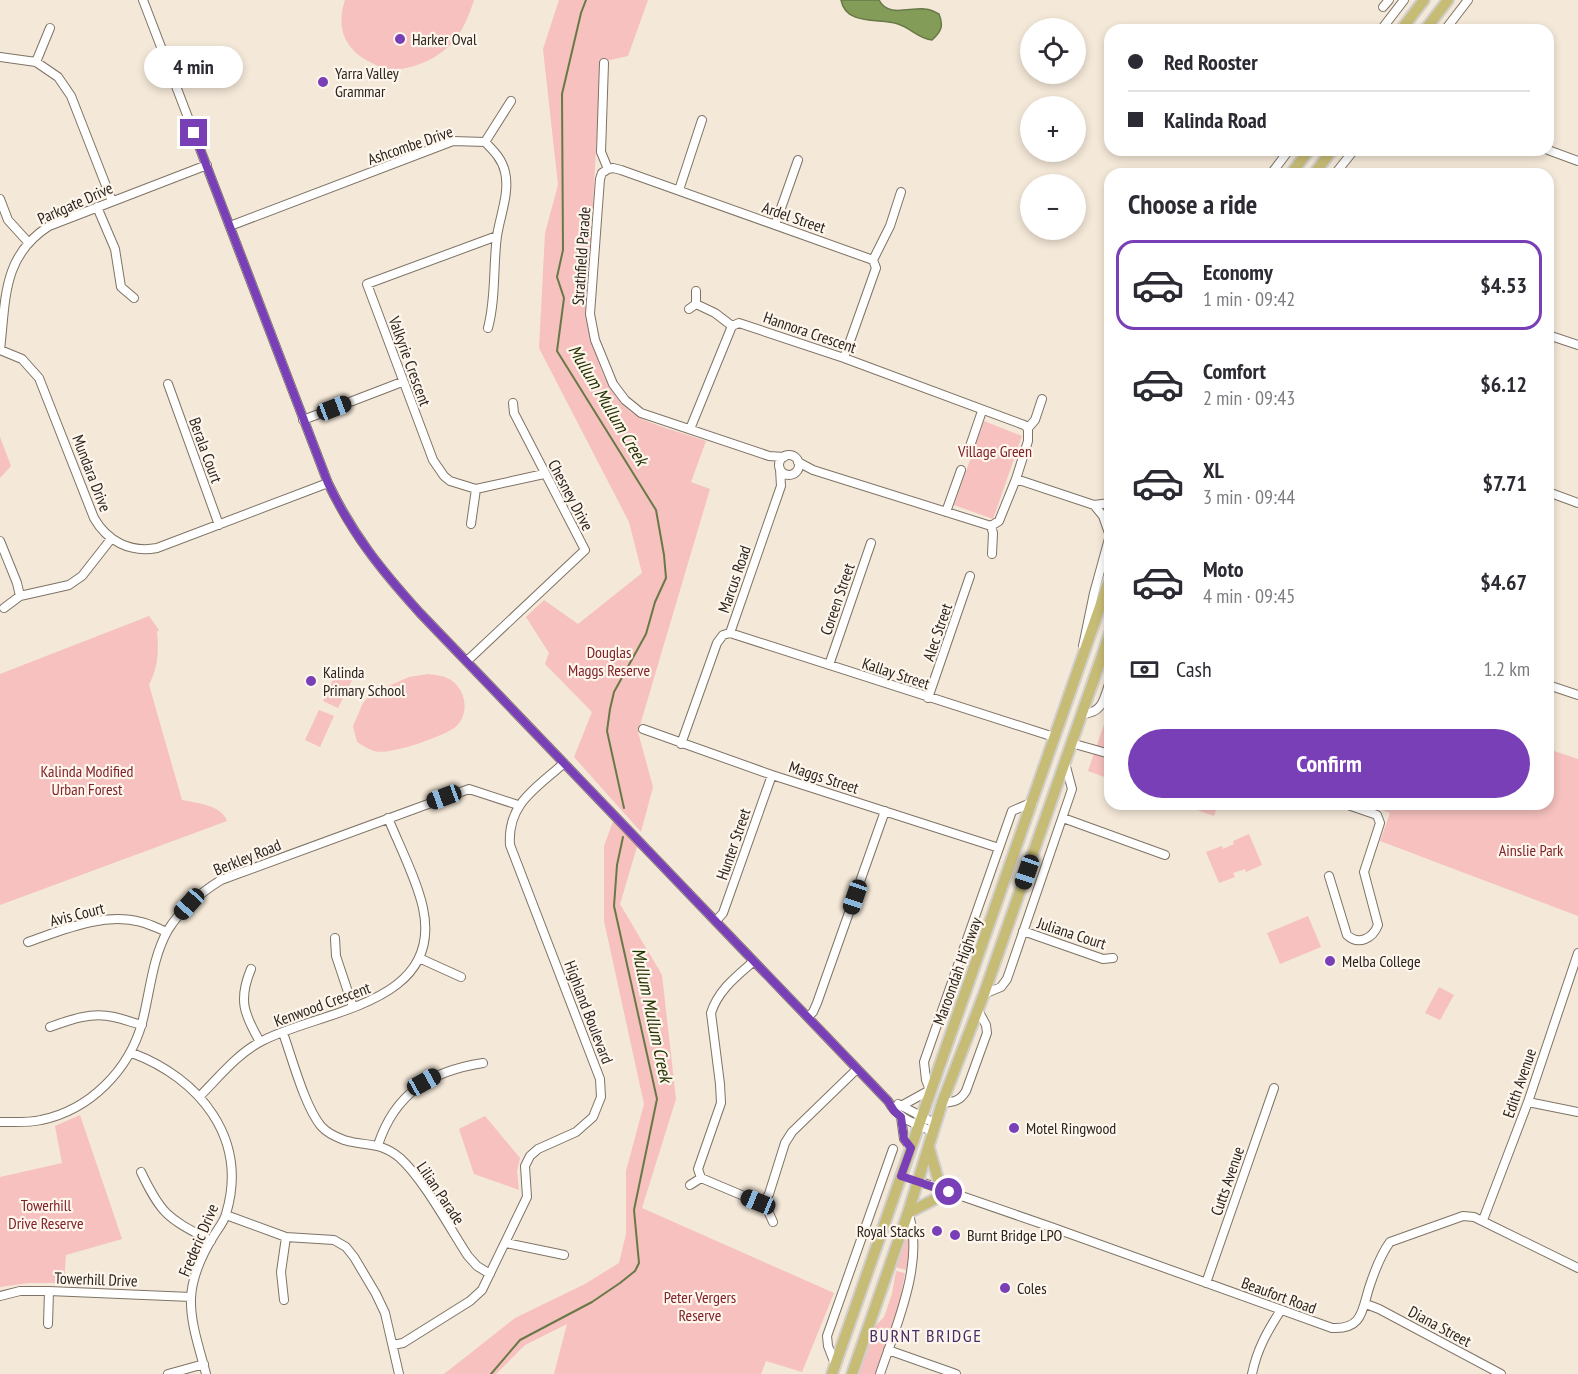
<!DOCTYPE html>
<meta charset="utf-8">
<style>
:root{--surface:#fff;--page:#f2f2f3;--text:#2b2b33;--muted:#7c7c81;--line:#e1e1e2;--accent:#783fb6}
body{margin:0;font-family:"PT Sans Narrow",sans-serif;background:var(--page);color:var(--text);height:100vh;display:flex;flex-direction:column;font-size:22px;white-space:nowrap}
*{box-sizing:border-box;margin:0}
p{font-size:20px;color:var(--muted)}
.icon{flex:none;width:33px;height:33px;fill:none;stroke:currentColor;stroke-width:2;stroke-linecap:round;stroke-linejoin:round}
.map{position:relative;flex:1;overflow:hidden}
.details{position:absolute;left:1104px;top:168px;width:450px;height:642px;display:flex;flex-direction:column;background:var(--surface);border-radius:18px;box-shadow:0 3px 9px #0003}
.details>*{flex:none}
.top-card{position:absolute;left:1104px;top:24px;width:450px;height:132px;border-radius:18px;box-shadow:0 3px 9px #0003;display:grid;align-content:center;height:132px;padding:0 24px;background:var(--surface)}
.controls{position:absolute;left:1020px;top:18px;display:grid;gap:12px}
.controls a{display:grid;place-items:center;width:66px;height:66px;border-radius:50%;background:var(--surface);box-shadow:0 3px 9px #0003;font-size:30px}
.end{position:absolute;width:27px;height:27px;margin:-14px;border:8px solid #783fb6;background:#fff;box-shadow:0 0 0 3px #fff}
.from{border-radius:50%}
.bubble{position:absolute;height:42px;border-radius:21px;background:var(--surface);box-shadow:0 3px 9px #0003;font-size:20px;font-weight:700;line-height:42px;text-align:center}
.car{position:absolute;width:18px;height:36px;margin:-18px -9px;border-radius:8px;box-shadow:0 0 4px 2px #0007;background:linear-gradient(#222 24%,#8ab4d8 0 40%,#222 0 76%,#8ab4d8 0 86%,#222 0)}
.top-card b{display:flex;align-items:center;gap:21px;height:57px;font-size:22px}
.top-card b+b{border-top:2px solid var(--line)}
.top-card i{width:15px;height:15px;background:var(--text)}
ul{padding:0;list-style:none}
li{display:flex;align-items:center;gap:18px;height:90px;margin:0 12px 9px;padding:0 12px;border:3px solid transparent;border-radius:18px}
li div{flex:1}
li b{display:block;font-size:22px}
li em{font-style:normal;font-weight:700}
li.selected{border-color:var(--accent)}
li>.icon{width:54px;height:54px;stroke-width:1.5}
h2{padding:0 24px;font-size:27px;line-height:72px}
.pay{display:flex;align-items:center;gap:15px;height:66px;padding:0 24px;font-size:22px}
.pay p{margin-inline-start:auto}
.button{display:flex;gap:12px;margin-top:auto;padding:12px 24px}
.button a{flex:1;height:69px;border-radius:36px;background:var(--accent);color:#fff;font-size:24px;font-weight:700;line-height:69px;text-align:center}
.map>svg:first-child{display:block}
.green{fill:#f6c1be}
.water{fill:#839d59;stroke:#687947;stroke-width:1.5}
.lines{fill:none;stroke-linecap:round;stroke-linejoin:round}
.stream{stroke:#687947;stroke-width:2}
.minor-casing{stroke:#7e7365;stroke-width:10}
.highway-casing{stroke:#d0cfce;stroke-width:14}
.minor{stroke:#fff;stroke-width:8}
.highway{stroke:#c7bc76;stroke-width:10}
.route{stroke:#783fb6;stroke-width:8}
.poi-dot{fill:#783fb6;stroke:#fef6ec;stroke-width:2}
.labels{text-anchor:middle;stroke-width:4.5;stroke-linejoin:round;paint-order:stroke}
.poi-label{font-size:16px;fill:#29241e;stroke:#fef6ec;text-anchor:start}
.street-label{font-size:16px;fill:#29241e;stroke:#fef6ec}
.park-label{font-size:16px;fill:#802229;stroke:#fef6ec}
.water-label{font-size:18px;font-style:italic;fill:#233300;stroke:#fef6ec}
.neighbourhood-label{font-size:18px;letter-spacing:1.5px;fill:#482e68;stroke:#fef6ec}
</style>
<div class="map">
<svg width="1578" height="1374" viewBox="0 0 1578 1374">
<rect width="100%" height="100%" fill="#f4e8d8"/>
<path class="green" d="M345,0H474C469,16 462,33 450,45C435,60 408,72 386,69C381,69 375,64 370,62C344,49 336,27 345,0Z
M559,0H648L628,56L601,62L587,308C590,343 602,390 632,413C646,424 687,434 706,441L691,482L710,489L638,732L653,787L641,832L574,757L592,712L545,664L549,653L526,617L544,600L578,624L642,573L629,522L539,348L545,233L558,185L543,49Z
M984,421L1022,436L993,519L954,505Z
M0,437L11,466L0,478Z
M149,616L159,630L157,632C159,653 158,666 149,685L182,800C196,803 222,805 227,821L0,905V674Z
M338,669L354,676L338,708L323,701Z
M428,674C436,675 445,676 451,680C467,691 470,716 454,728C442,737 387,756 374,751C368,749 362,745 357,742L353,726L363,703L372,693L409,677Z
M319,710L334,716L320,747L305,740Z
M1108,713L1110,714V779L1088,771Z
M1548,749L1578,759V916L1380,841L1390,813L1366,804H1548Z
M1180,804H1218L1214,816Z
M615,816L639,840L620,904L662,975L676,1099L642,1208L834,1293L802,1372L766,1361L761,1374H554L567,1324L525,1345L496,1374H444L515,1318L585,1284L619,1263L626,1234V1171L644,1104L604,921V846Z
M1249,834L1262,865L1246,872L1245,869L1233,873L1235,877L1219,883L1206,852L1222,846L1223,849L1234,844L1233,841Z
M1308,916L1321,947L1280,964L1267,933Z
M1439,987L1454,995L1440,1020L1425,1013Z
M80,1115L122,1239L66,1255L64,1283H29L0,1287V1177L62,1163L55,1126Z
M485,1116L520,1158L517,1171L519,1190L474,1174L459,1129Z
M910,1230L912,1243L906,1270L895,1267Z
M896,1271L905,1273L899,1306L875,1374H859L874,1327L884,1317L892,1294Z"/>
<path class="water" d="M841,0H879C888,18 910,7 925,9C930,9 935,12 939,14C944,26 941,32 932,40C919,39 911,28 898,24C879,18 846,26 841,0Z"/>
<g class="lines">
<path class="stream" d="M586,0L581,13L562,94L563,250L557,277L564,298L557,351L656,510L664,555L666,578L655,602L646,634L614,692L610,709L607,731L624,808
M491,1374L520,1340L592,1302L620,1283L635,1271L639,1263L634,1210L657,1099L614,906L617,865L623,837"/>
<g class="minor-casing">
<path id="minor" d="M143,0L328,483C353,535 381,570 420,613L888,1101C898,1119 916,1124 934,1132
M1383,7L1389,0
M1381,30L1404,0
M1445,30L1468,0
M0,57L36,62L58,77L71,96L112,201
M36,62L50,28
M604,63L601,152L608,169L602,173L600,179L590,314L595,340L613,384L625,400L641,413L769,456L784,457
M485,142L511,101
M1548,150L1578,161
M608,169L613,168L621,170L873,260L876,268L844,358
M1271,174L1289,150
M1335,174L1354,150
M679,190L702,120
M0,199L8,220L28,242
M97,207L115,249L121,287L134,298
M775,225L798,160
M230,226L453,141L485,142C494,151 502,159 505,172C510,192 500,216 497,236C493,266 496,298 488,328
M497,236L367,284L433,460L444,476L450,481L476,489L544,474
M873,260L890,226L901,192
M696,304L715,313L732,326
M689,309L696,304V291
M1548,335L1578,345
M0,350L22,359L39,378L94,518C107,541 130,553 157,548L328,483
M0,350C6,299 2,256 49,226L207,165
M168,384L219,525
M303,420L402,382
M1028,428L1035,420L1042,399
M690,429L732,326L739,323L844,358L1024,425L1028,428V441L1016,479
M968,452L982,411
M779 465a10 10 0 1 1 20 0a10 10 0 1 1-20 0Z
M798,462L813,470L991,526L999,521L1016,479L1094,505L1110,503
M1548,492L1578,503
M1094,505L1103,516L1110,536
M946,512L961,470
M471,524L476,489
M991,526L993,533L992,554
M0,541L17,583L20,596
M4,608L20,596L69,585L82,576L111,539
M730,633L1054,737
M1083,646L1094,593L1110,535
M467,661L585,550L514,413L513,403
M829,665L871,543
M1548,685L1578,695
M928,698L970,576
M1082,714C1103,713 1104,699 1110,681
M643,729L772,775L999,848
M1071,743L1110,754
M681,744L717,643L723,635L730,633L781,486L780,469
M1063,818L1165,855
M1329,876L1347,935C1359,946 1373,938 1378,925L1364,872L1380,823L1377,815L1345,804
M716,921L723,913L772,775
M1023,931L1103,959L1113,958
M335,938L336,956L353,1007
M28,942C63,930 103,912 141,922C150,924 159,929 167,932
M419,958L461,977
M754,961C737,976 718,990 711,1013L720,1084L721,1103L698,1169L701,1178L758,1202H764L769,1194L785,1143L792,1132L857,1069
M251,969C238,1000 244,1014 260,1042
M984,994L1001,987L1007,979L1069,798L1072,789L1065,763
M808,1017L813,1012L817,1003L885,811
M50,1027C72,1019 91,1012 114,1017C124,1019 133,1023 142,1025
M283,1033C292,1058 305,1107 321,1126C327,1133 336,1137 344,1140C367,1147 380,1141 400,1158C424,1180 449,1227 468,1256L477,1266L490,1274
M132,1053C199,1078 249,1138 226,1214C224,1222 217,1230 213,1237C202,1255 192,1277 191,1298C190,1323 200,1350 206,1374
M200,1096C219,1077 238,1053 262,1041C321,1010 444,1005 423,908C417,880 399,845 388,818
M1528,1102L1578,1112
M942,1103C954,1102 960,1101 966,1091L987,1033L986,1025L978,1010
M898,1104L936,1124
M901,1106L930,1090L926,1080L924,1062L1012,811L1033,802
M901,1117L904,1139L911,1148
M0,1122C14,1122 28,1123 41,1120C90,1110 129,1070 142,1023C150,993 152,958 168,930C181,909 200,893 221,880L469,789L518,805
M378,1145C395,1093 431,1071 483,1063
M141,1172C162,1216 168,1218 211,1241
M918,1181L1051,1227L1332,1328C1364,1330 1362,1308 1370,1285C1375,1270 1381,1254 1390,1242L1463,1216L1474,1217L1578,1268
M690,1185L701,1178
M764,1202L773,1222
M226,1215L286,1237L334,1240L346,1247L354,1257L376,1294L385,1313L399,1374
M1483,1220L1528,1102L1578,953
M506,1243L564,1255
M1206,1283L1274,1088
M0,1296L20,1291H49L191,1297
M284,1300L281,1272L286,1237
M1366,1304L1379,1309L1501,1374
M48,1324L49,1291
M393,1345L403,1343L470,1301L482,1290L527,1197L525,1166L530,1156L538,1149L576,1132L593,1117L601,1097L600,1079L510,845C507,803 537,788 564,763
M888,1350L956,1374
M835,1364L828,1346L827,1336L893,1149
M168,1374L204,1364
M880,1374C895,1329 926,1259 908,1213
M1252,1374C1257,1349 1268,1330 1281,1310"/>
</g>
<g class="highway-casing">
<path id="highway" d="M1401,30L1424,0
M1425,30L1448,0
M1291,174L1309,150
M1314,174L1332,150
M929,1148L938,1179L945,1191
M908,1213L949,1192
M832,1374L1110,578
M852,1374L908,1213L942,1103L984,994L1110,633"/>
</g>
<use href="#minor" class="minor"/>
<use href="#highway" class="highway"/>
</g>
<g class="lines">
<path class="route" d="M194,133L328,483C352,534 382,571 420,613L888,1101L894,1111L901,1117L904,1139L911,1148L901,1176L949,1192"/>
</g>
<g class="poi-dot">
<circle cx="400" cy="39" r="6"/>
<circle cx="323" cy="82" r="6"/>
<circle cx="311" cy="681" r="6"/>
<circle cx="1330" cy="961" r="6"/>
<circle cx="1014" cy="1128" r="6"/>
<circle cx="937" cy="1231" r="6"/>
<circle cx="955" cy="1235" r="6"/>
<circle cx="1005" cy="1288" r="6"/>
</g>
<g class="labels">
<g class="poi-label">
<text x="412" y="45">Harker Oval</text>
<text x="335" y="79">Yarra Valley<tspan x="335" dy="18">Grammar</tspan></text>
<text x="323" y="678">Kalinda<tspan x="323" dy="18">Primary School</tspan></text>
<text x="1342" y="967">Melba College</text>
<text x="1026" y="1134">Motel Ringwood</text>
<text x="925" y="1237" text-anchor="end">Royal Stacks</text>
<text x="967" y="1241">Burnt Bridge LPO</text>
<text x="1017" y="1294">Coles</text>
</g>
<g class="street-label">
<text transform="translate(410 145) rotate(-19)" y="6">Ashcombe Drive</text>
<text transform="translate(75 203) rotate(-24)" y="6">Parkgate Drive</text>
<text transform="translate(794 217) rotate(19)" y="6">Ardel Street</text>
<text transform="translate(581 256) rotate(-86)" y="6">Strathfield Parade</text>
<text transform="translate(810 332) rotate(19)" y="6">Hannora Crescent</text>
<text transform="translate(410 361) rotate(70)" y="6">Valkyrie Crescent</text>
<text transform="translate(206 450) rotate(70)" y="6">Berala Court</text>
<text transform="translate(92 473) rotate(69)" y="6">Mundara Drive</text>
<text transform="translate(571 495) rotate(62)" y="6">Chesney Drive</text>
<text transform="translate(734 579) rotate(-71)" y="6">Marcus Road</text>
<text transform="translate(837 599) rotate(-71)" y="6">Coreen Street</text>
<text transform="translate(937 632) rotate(-71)" y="6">Alec Street</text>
<text transform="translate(896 673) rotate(18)" y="6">Kallay Street</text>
<text transform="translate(824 777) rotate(18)" y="6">Maggs Street</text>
<text transform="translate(733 844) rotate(-71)" y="6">Hunter Street</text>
<text transform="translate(247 857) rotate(-22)" y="6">Berkley Road</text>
<text transform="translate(77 914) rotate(-14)" y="6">Avis Court</text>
<text transform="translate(1072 933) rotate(18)" y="6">Juliana Court</text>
<text transform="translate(957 971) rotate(-70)" y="6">Maroondah Highway</text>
<text transform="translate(322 1004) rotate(-20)" y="6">Kenwood Crescent</text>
<text transform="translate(589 1012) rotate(69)" y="6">Highland Boulevard</text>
<text transform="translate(1519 1083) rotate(-71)" y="6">Edith Avenue</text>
<text transform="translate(1227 1181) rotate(-71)" y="6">Cutts Avenue</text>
<text transform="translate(441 1193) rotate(56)" y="6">Lilian Parade</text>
<text transform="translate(198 1240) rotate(-67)" y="6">Frederic Drive</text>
<text transform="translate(96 1279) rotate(2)" y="6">Towerhill Drive</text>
<text transform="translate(1279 1295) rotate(20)" y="6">Beaufort Road</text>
<text transform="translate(1440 1326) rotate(28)" y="6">Diana Street</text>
</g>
<g class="park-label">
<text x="995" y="457">Village Green</text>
<text x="609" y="658">Douglas<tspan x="609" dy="18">Maggs Reserve</tspan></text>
<text x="87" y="777">Kalinda Modified<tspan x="87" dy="18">Urban Forest</tspan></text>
<text x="1531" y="856">Ainslie Park</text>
<text x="46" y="1211">Towerhill<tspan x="46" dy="18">Drive Reserve</tspan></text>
<text x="700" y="1303">Peter Vergers<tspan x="700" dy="18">Reserve</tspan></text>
</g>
<g class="water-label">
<text transform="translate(608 405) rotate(59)" y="6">Mullum Mullum Creek</text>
<text transform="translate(652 1015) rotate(78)" y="6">Mullum Mullum Creek</text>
</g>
<g class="neighbourhood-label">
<text x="926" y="1342">BURNT BRIDGE</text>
</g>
</g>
</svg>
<div class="controls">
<a><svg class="icon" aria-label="locate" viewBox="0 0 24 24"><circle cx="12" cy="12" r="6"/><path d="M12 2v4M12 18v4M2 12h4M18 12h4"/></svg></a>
<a>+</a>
<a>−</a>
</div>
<i class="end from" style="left:949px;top:1192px"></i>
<i class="end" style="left:194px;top:133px"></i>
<div class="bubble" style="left:144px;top:46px;width:99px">4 min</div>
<i class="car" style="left:334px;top:408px;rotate:69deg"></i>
<i class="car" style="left:444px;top:797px;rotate:250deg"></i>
<i class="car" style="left:1027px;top:872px;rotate:199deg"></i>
<i class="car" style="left:855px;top:897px;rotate:199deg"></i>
<i class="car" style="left:189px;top:904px;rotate:222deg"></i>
<i class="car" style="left:424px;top:1082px;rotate:61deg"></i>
<i class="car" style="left:758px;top:1202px;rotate:292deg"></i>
<div class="top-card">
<b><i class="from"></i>Red Rooster</b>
<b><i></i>Kalinda Road</b>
</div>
<section class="details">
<h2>Choose a ride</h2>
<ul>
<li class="selected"><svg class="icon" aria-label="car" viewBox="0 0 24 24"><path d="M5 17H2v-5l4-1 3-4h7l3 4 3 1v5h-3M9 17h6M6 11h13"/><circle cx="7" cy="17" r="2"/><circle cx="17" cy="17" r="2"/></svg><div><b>Economy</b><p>1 min · 09:42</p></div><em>$4.53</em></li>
<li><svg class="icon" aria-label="car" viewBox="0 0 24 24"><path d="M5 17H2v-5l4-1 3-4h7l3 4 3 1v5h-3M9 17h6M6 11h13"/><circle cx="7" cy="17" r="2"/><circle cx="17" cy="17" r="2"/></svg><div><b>Comfort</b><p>2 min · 09:43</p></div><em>$6.12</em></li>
<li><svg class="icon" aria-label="car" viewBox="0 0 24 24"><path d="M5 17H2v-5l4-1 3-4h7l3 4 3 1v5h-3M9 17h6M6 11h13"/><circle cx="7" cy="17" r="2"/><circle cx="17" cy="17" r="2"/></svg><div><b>XL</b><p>3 min · 09:44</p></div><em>$7.71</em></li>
<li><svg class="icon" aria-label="car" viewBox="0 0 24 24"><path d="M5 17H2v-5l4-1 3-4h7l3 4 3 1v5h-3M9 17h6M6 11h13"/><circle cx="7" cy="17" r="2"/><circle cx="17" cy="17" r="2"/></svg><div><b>Moto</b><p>4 min · 09:45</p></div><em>$4.67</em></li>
</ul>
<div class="pay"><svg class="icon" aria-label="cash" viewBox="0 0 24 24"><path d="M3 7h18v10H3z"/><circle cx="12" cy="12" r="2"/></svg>Cash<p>1.2 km</p></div>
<div class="button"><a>Confirm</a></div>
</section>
</div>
